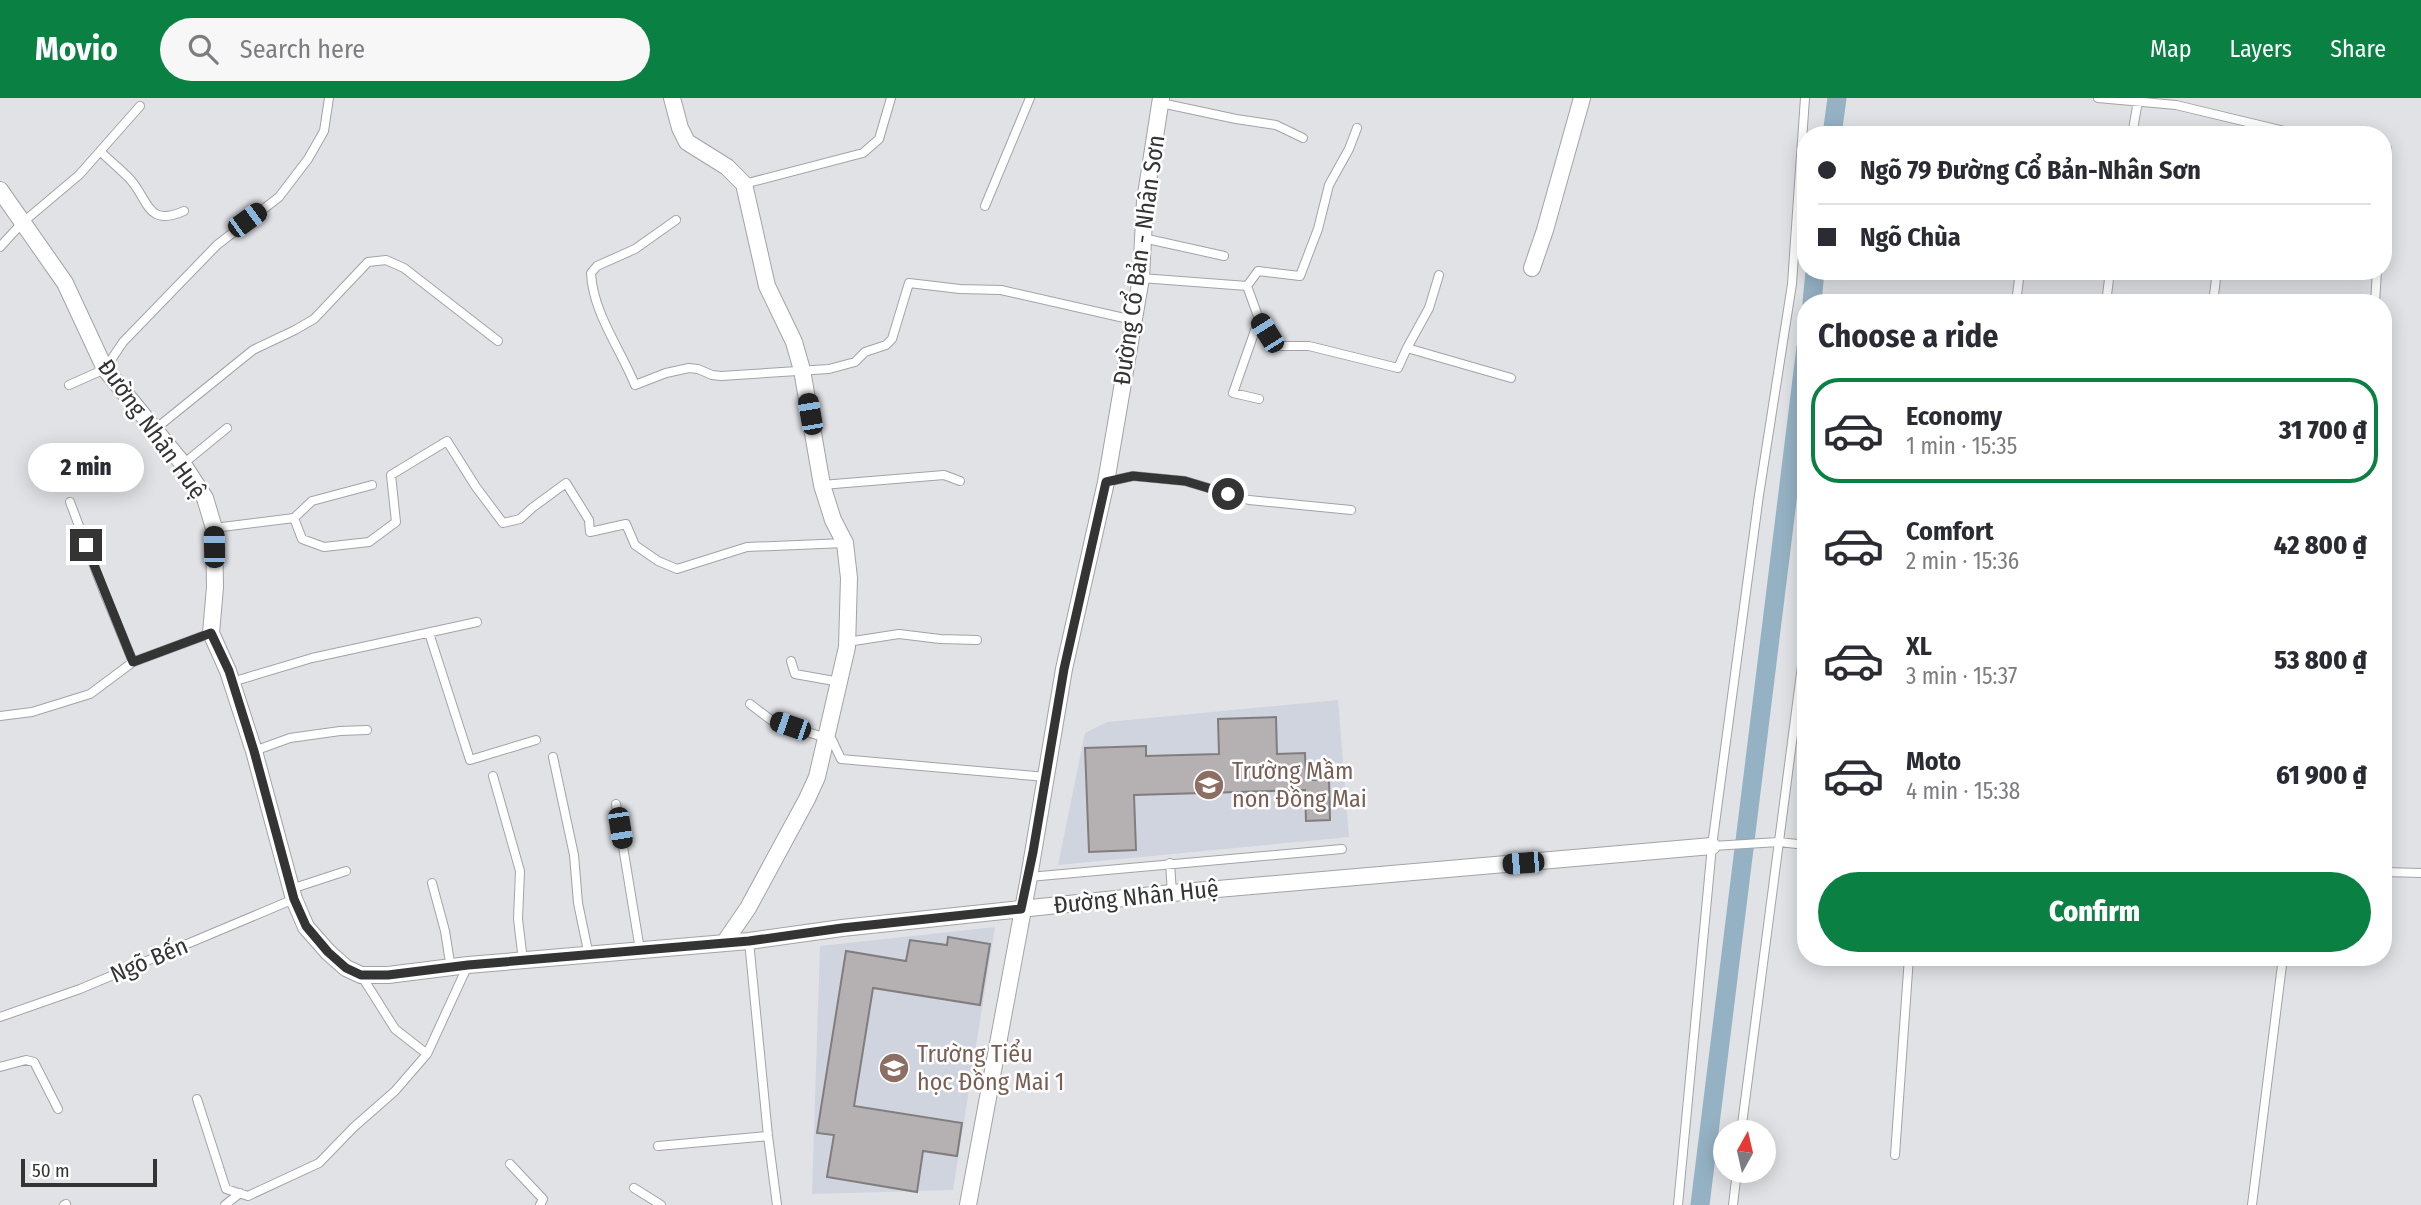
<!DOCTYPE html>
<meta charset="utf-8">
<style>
:root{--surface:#fff;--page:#f7f7f7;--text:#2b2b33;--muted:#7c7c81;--line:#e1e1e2;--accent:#0b8043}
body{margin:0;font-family:"Fira Sans Condensed",sans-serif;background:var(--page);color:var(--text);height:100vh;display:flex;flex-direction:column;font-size:26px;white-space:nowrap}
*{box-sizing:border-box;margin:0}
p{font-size:23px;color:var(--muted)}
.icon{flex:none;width:38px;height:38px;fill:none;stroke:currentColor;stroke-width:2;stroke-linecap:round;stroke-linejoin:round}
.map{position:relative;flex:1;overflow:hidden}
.details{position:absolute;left:1797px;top:196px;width:595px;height:672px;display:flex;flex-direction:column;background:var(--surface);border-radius:28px;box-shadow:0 4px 18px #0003}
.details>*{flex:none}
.hud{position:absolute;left:1797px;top:28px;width:595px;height:154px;border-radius:28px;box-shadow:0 4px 18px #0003;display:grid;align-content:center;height:154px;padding:0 21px;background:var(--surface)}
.needle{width:46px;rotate:8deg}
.controls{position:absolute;left:1713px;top:1022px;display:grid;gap:14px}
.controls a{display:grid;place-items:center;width:63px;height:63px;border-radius:50%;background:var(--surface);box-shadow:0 4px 18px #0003;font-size:35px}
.scale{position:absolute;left:21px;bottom:18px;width:136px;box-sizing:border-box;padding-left:7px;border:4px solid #343435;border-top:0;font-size:19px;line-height:24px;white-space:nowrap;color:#343435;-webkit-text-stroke:5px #fff;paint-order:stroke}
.end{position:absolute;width:32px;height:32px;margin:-16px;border:9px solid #343435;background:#fff;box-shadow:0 0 0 4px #fff}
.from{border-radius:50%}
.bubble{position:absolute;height:49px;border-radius:24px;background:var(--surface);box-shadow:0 4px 18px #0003;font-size:23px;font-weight:800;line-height:49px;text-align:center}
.car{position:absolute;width:21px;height:42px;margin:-21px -10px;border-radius:9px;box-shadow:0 0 5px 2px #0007;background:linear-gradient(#222 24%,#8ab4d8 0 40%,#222 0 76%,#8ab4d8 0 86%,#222 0)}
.hud b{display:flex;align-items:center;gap:24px;height:66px;font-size:26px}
.hud b+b{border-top:2px solid var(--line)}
.hud i{width:18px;height:18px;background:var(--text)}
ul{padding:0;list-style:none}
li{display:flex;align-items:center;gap:21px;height:105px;margin:0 14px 10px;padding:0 7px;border:4px solid transparent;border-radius:28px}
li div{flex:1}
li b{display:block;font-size:26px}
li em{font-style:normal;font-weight:800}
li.current{border-color:var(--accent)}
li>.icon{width:63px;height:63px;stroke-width:1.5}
h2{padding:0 21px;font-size:32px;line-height:84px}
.primary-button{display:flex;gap:14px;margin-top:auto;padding:14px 21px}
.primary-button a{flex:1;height:80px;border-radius:42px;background:var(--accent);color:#fff;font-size:28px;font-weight:800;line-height:80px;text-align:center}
header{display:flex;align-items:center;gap:42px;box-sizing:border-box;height:98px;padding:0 35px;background:var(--accent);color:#fff}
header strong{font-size:33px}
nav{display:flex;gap:38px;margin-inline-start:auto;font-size:24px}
.search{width:490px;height:63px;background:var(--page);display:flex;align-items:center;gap:18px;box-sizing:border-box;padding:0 24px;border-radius:38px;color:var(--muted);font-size:26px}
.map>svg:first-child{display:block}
.built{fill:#d0d4df}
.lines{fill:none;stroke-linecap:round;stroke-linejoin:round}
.canal{stroke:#95b2c4;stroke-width:19}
.building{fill:#b5b1b2;stroke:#807d7e;stroke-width:2}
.lane-casing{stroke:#a2a3a6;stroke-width:10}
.street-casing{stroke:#a2a3a6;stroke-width:18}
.lane{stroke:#fff;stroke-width:8}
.street{stroke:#fff;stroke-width:16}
.route{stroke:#343435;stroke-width:9}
.labels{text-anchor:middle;stroke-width:5;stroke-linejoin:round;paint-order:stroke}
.street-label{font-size:24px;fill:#343435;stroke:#fff}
.education-label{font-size:24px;fill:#785e54;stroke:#fff;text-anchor:start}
</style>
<header>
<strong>Movio</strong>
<div class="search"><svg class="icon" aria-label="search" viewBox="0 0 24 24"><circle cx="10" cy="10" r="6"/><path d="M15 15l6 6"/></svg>Search here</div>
<nav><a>Map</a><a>Layers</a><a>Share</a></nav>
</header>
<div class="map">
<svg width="2421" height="1107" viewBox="0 0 2421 1107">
<rect width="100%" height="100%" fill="#e1e2e6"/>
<path class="built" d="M1338,602L1349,739L1058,767L1085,635L1107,624Z
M995,829L953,1092L812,1096L820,848Z"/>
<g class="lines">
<path class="canal" d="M1832,37L1837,0
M1812,205L1815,173
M1700,1107L1806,249"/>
</g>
<path class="building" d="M1276,619L1277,656L1305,655L1306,682H1329L1330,722L1306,723L1305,692L1134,697L1136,752L1089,754L1085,650L1146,648V658L1219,656L1218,621Z
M948,839L990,846L980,907L873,890L854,1008L962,1025L957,1058L923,1053L917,1094L827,1079L834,1037L817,1035L846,853L906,863L910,842L947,847Z"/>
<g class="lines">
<g class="lane-casing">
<path id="lane" d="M2098,0L2176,7L2301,37
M1161,5L1236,21L1276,27L1303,40
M2132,37L2138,3
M2384,50L2387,51L2384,96
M100,53C109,62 120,71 129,80C149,101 146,130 184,113
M744,86L863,55L879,41L891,0
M985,108L1030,0
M676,122L635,151L597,168L591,175C593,215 620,250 635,287L666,275L689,270L698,271L712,277L721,278L829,271L855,264L865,254L886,247L892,241L909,185L960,191L1001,192L1133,222
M1143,140L1224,158
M0,149L22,125L79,77L140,8
M1141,180L1247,188
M1247,188L1259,221L1275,248H1309L1398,270L1407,250L1429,210L1439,177
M1247,188L1258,173L1300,178L1318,131L1329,87L1349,51L1357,30
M2016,205L2020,173
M2106,205L2110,173
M2213,205L2217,173
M2375,205L2377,173
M1259,221L1233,295L1259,301
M1407,250L1511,280
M69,287L105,271L123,244L217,147L279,99L308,61L324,33L329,0
M154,332L253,252L295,232L314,221L368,164L386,162L404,170L498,243
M183,366L227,330
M1106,384L1133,378L1185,383L1249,402L1351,412
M822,387L944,377L960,383
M70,404L102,489L133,564
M294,420L302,441L324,449L369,444L396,424L391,377L447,343L476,389L503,425L520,421L532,410L566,385L589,422L590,434L626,426L635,447L658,463L677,471L747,449L845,445
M294,420L312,403L372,387
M214,430L294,420
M429,535L470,662L536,642
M847,544L899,536L940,541L977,542
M791,563L795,576L840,584
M232,584L312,560L477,524
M750,606L771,622L832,642L841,661L1046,679
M0,618L32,614L90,596L133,564L211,535
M254,653L290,640L340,633L367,632
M553,659L574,757L578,805L589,858
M493,678L520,773L518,821L523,863
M616,706L640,852
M1712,748L1779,744L1806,747
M1170,765L1172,795
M2384,774L2421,775
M1029,779L1342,751
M432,785L445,833L451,871
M291,791L346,773
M749,843L768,1038L777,1107
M361,877L395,931L427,956
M0,919L80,891L294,801
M0,969L26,962L34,964L58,1011
M197,1001L226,1091L248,1098L319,1065L354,1029L395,993L427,956L468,867
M1741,1034L1806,537
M658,1048L768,1038
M1895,1057L1909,859
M510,1066L543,1101L540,1107
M634,1090L661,1107
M64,1107L66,1106
M225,1107L240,1095
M1678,1107L1712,748L1759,397L1792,186L1805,0
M1733,1107L1737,1073
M2252,1107L2283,859"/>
</g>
<g class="street-casing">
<path id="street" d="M672,0L680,30L687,44L727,69L744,86L767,188L794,244L802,272L822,387L833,422L845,445L849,480L847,549L817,679L807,701L748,810L724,845
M0,92L65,185L105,271L183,366L205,400L214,430L215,489L211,535L228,573L254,653L294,801L306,829L328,854L346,870L361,877H388L468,867L749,843L842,830L1172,795L1712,748
M1532,170L1545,132L1582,0
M968,1107L1029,779L1064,571L1106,384L1141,180L1145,103L1161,0"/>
</g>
<use href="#lane" class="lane"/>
<use href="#street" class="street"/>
</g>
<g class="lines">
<path class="route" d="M86,447L133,564L211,535L229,573L254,653L294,801L306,828L328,854L346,870L361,877H388L468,867L749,843L842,830L1021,811L1033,754L1064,571L1106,384L1133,378L1185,383L1228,396"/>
</g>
<defs>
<g id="school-disc" transform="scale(1.575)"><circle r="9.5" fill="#8d6e63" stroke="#fff"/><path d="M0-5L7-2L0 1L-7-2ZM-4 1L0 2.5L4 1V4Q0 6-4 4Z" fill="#fff"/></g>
</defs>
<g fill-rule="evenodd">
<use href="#school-disc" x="1209" y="687"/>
<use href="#school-disc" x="894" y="970"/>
</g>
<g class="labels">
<g class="street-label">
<text transform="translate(1139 162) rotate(-82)" y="8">Đường Cổ Bản - Nhân Sơn</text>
<text transform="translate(152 331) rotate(54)" y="8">Đường Nhân Huệ</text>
<text transform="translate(1136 799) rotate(-6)" y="8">Đường Nhân Huệ</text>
<text transform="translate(149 862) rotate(-23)" y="8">Ngõ Bến</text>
</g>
<g class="education-label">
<text x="1232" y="681">Trường Mầm<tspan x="1232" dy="28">non Đồng Mai</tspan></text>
<text x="917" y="964">Trường Tiểu<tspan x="917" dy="28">học Đồng Mai 1</tspan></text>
</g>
</g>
</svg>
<div class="controls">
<a><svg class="needle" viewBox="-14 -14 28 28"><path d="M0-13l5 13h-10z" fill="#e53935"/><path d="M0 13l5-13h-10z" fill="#7c7c81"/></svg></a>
</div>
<div class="scale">50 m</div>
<i class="end from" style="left:1228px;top:396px"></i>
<i class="end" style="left:86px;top:447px"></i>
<div class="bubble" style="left:28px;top:345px;width:116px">2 min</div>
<i class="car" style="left:247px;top:122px;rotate:54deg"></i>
<i class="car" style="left:1267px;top:235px;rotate:328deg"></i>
<i class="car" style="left:810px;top:316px;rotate:350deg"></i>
<i class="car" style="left:214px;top:449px;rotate:359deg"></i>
<i class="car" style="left:790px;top:628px;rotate:289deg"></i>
<i class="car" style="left:620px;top:730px;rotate:171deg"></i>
<i class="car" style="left:1523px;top:765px;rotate:265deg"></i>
<div class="hud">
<b><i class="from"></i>Ngõ 79 Đường Cổ Bản-Nhân Sơn</b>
<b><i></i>Ngõ Chùa</b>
</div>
<section class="details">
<h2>Choose a ride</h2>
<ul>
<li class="current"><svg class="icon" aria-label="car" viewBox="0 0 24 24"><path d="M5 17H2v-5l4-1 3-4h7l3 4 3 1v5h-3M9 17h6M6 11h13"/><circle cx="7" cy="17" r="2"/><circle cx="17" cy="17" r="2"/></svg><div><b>Economy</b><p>1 min · 15:35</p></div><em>31 700 ₫</em></li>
<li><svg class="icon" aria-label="car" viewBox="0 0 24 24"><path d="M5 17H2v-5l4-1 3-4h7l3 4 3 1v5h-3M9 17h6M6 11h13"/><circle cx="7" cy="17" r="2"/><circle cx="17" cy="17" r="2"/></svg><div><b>Comfort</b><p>2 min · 15:36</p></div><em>42 800 ₫</em></li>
<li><svg class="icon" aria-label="car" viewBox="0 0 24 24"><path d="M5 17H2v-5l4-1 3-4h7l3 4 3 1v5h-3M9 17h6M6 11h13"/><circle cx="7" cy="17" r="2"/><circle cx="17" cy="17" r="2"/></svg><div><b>XL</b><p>3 min · 15:37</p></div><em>53 800 ₫</em></li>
<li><svg class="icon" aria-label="car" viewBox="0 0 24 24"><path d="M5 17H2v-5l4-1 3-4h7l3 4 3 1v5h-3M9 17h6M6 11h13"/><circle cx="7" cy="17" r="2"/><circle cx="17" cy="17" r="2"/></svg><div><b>Moto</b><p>4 min · 15:38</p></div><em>61 900 ₫</em></li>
</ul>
<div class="primary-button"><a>Confirm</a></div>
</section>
</div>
